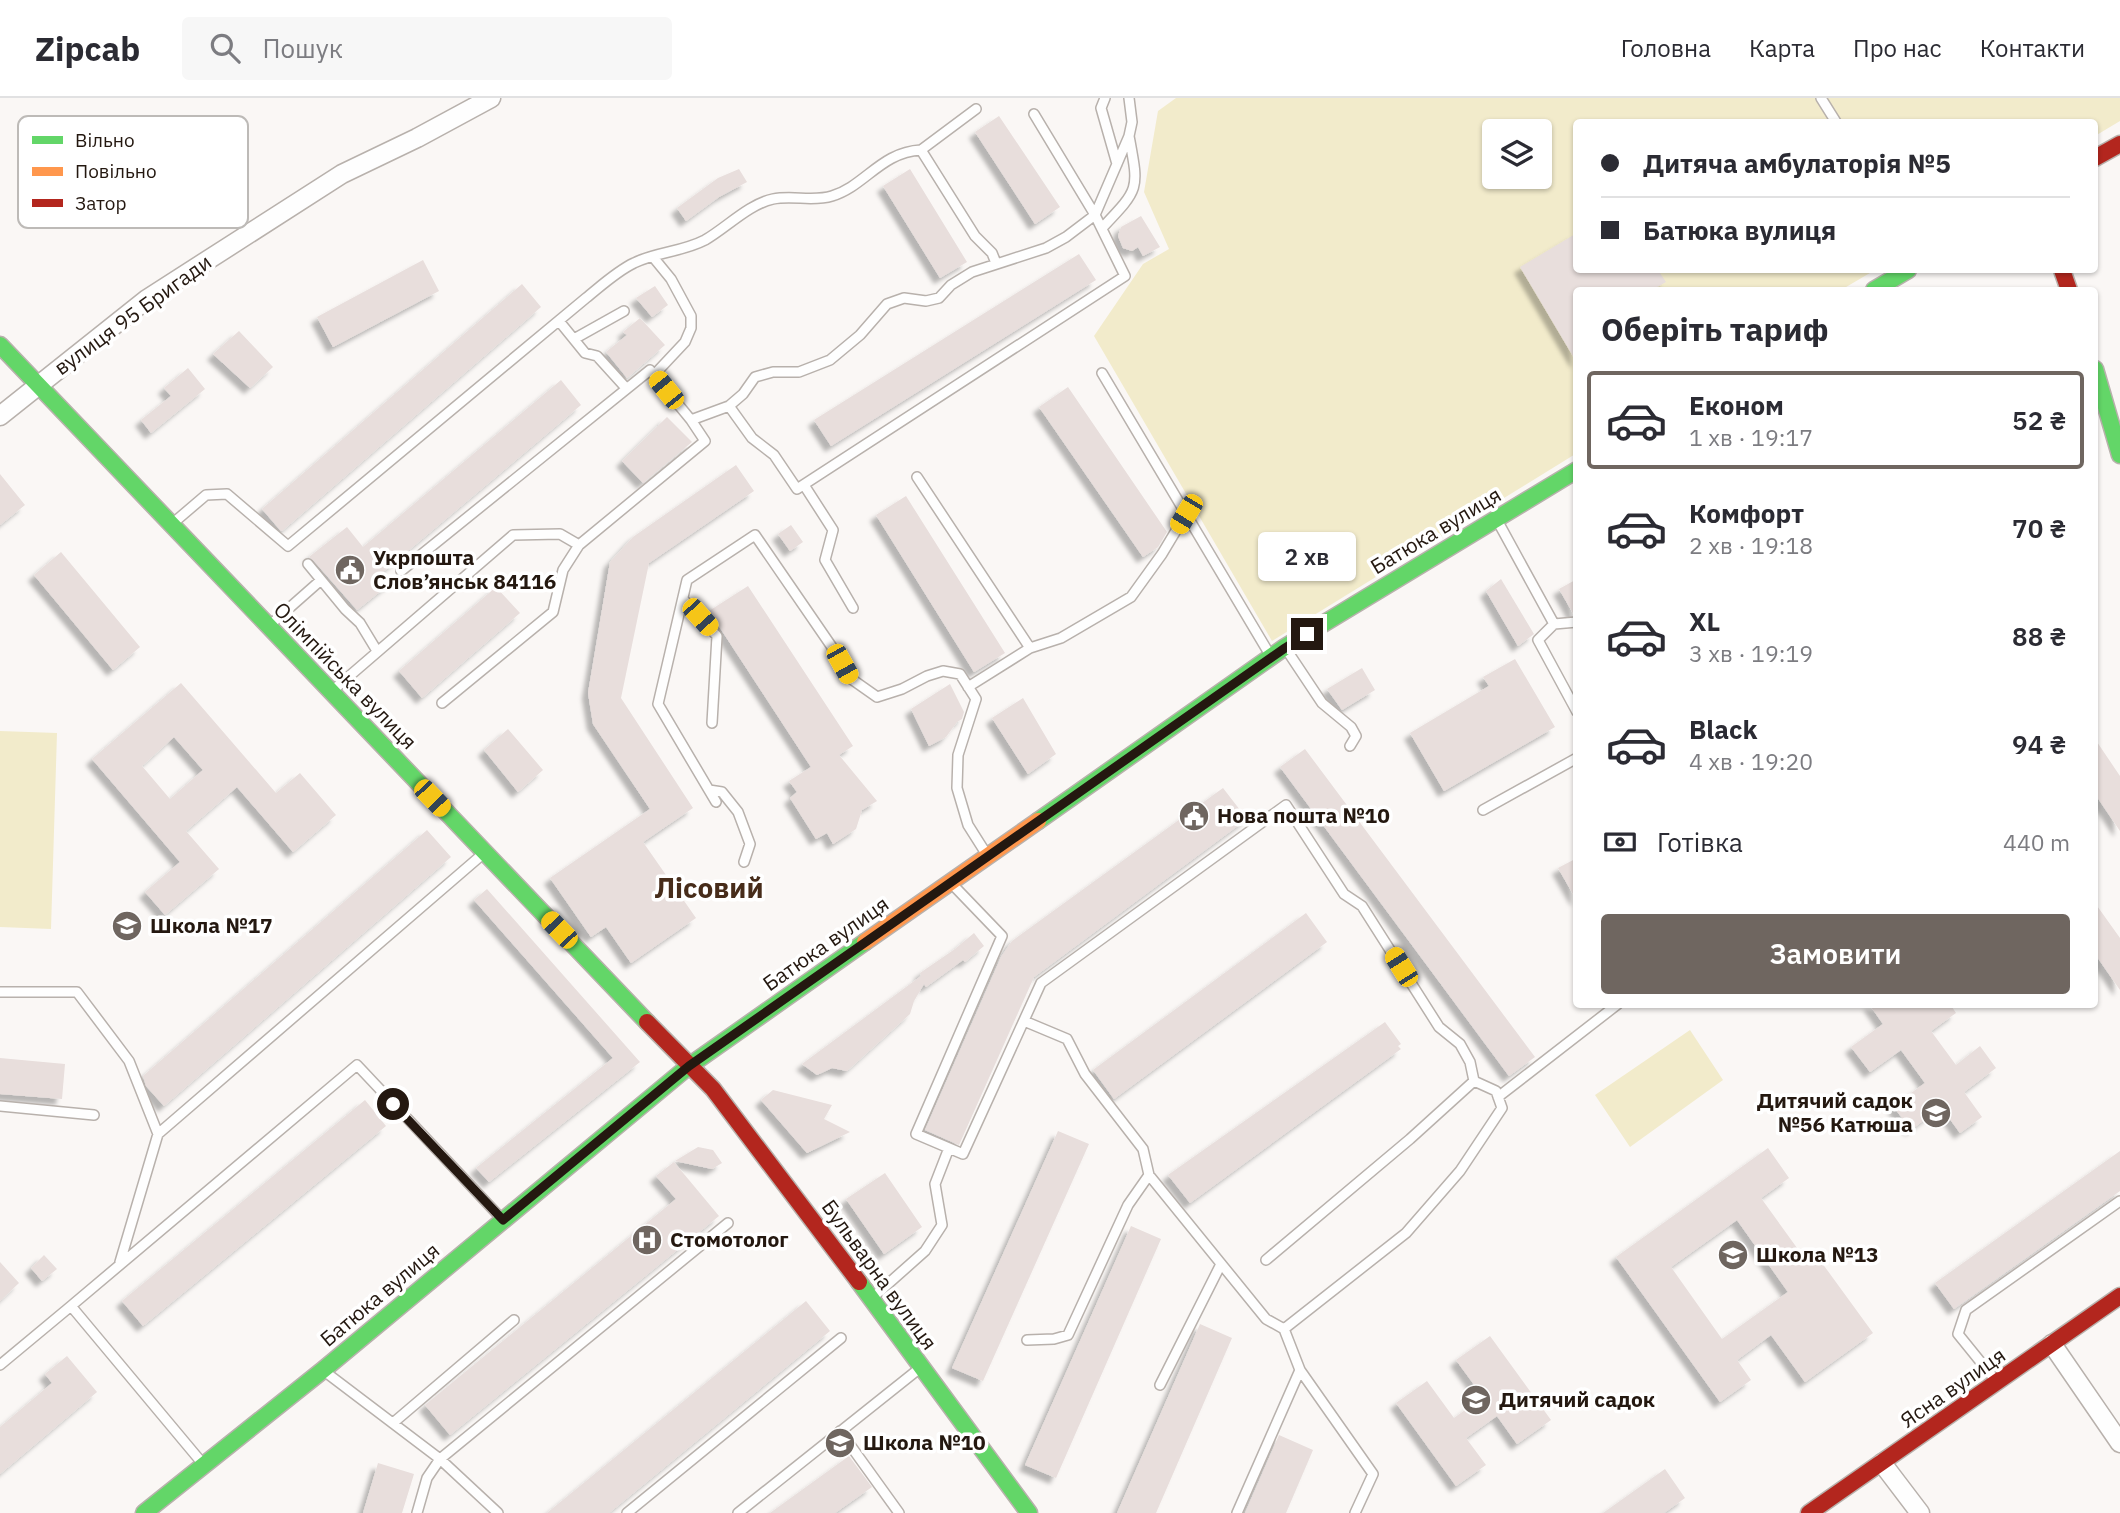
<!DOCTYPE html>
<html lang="uk">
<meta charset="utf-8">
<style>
:root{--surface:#fff;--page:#f7f7f7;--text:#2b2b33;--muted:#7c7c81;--line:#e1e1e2;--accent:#6f6660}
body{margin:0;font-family:"IBM Plex Sans",sans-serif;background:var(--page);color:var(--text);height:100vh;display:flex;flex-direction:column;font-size:26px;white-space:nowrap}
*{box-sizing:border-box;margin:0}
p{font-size:23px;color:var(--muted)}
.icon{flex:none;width:38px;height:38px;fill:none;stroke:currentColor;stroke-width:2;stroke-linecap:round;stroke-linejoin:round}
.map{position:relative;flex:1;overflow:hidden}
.side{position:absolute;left:1573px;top:189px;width:525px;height:721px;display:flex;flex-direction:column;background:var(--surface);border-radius:7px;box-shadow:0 2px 5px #0004}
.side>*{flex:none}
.hud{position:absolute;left:1573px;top:21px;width:525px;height:154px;border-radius:7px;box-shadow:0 2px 5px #0004;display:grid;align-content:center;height:154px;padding:0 28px;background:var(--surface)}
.buttons{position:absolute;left:1482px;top:21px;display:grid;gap:14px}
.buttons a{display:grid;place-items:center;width:70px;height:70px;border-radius:7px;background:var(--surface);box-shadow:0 2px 5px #0004;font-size:35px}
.end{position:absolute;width:32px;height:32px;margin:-16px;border:9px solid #241810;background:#fff;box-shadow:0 0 0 4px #fff}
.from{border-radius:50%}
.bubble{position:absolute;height:49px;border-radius:7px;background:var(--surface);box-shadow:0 2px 5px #0004;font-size:23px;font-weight:600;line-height:49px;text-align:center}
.car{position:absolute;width:21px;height:42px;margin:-21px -10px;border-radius:9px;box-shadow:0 0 5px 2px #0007;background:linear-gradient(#f5c518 24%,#345 0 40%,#f5c518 0 76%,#345 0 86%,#f5c518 0)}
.hud b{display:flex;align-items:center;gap:24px;height:66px;font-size:26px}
.hud b+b{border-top:2px solid var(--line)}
.hud i{width:18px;height:18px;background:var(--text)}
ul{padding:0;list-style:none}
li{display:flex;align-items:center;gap:21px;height:98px;margin:0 14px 10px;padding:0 14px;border:4px solid transparent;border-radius:7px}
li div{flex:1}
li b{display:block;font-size:26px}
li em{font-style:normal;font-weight:600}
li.current{border-color:var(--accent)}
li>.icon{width:63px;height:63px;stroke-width:1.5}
h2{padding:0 28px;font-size:32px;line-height:84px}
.pay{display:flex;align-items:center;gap:18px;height:77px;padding:0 28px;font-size:26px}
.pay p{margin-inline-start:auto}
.cta{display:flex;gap:14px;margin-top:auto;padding:14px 28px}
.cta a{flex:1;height:80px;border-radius:7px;background:var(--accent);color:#fff;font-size:28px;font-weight:600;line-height:80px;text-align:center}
header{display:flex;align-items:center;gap:42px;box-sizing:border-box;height:98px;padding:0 35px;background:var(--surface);border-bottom:2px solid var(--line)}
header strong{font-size:33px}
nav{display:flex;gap:38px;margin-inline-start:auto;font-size:24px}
.search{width:490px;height:63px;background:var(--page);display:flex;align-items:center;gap:18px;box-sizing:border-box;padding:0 24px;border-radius:7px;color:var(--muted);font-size:26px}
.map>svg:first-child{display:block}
.green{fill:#f2ebcb;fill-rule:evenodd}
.building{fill:#e8dedc;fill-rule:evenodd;filter:url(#shadow)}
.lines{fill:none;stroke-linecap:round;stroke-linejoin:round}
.lane-casing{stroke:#b8b1ac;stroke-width:12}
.street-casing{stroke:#b8b1ac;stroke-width:21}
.fast-casing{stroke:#b8b1ac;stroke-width:19}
.slow-casing{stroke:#b8b1ac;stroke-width:19}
.jam-casing{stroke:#b8b1ac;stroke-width:19}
.lane{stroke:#fefefe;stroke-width:9}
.street{stroke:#fefefe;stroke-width:18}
.fast{stroke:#63d668;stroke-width:16}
.slow{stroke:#ff974d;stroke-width:16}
.jam{stroke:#b3261e;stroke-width:16}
.route{stroke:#241810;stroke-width:9}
.labels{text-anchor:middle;stroke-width:7;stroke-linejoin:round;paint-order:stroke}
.street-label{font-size:21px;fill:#241810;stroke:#fff}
.poi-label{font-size:21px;font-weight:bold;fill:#241810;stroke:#fff;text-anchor:start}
.district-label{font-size:28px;font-weight:bold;fill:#472c1a;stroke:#fff}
.key{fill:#fff;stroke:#bdbab7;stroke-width:2}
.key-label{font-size:19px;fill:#241810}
</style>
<header>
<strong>Zipcab</strong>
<div class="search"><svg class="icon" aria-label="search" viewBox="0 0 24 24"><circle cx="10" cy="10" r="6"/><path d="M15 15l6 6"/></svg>Пошук</div>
<nav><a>Головна</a><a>Карта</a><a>Про нас</a><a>Контакти</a></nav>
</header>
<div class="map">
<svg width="2120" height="1415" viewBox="0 0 2120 1415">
<defs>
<filter id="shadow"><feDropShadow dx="-6" dy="6" stdDeviation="2" flood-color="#0004"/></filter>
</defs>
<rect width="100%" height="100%" fill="#faf7f5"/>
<path class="green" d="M1176,0H2120V23L2095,38V24H1577V172H1875L1841,192H1577V355L1272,543L1094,238L1143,166L1169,151L1144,94L1158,13ZM1494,33H1540V79H1494Z
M0,633L57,635L51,831L0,829Z
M1690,932L1723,982L1630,1049L1595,997Z"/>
<path class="building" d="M999,18L1060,109L1035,126L975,34Z
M739,71L747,84L719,99L686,123L677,110L718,80Z
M910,71L967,164L940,180L883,88Z
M1141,118L1160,149L1143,158L1138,149L1132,153L1123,150L1118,138L1121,129Z
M1577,135V172H1658L1666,184L1652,192H1577V265L1520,169Z
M1079,156L1096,182L831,348L814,322Z
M423,162L439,193L333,249L317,219Z
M522,186L541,209L282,433L280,432L262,411Z
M655,188L668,207L652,219L636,200Z
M640,220L665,247L627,280L606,254L627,237L623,234Z
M239,233L273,269L250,290L213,256Z
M188,270L205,291L151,335L141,322L171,298L164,290Z
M561,282L581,307L383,474L392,484L357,512L313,462L309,459L347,429L363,449Z
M1068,289L1167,434L1158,449L1143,459L1039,309Z
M667,319L692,344L643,385L622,363Z
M736,367L754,393L649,465L621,600L693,710L643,744L696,820L631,865L606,829L591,839L550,780L650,711L593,626L588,595L610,464L633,439Z
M0,376L25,407L0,427Z
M906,398L1005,555L974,574L876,417Z
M791,427L803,444L790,453L778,436Z
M61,454L140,549L113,572L34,477Z
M1501,481L1534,536L1518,548L1486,493Z
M1577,481V517H1574L1559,491Z
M748,488L853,648L839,657L877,703L862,712L856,731L833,746L827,735L816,741L790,700L797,694L789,683L811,669L709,513Z
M496,489L520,515L422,600L399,573Z
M1515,561L1555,629L1444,693L1410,635L1489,588L1483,579Z
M1362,570L1375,592L1342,612L1327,591Z
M181,585L276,695L300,675L336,717L293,754L237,689L186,733L219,771L165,817L145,794L180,764L92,661ZM174,639L203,672L170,701L142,668Z
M950,586L964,614L962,621L957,624L946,639L929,648L911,611Z
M1023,600L1056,656L1028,676L992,620Z
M508,631L543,672L518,694L484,652Z
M2095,641L2120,678V733L2095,696Z
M1305,651L1535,959L1509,978L1280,669Z
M1223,690L1247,721L1034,879L959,1047L925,1032L1001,859L1012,843Z
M427,732L451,759L164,1008L146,988L143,978Z
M1577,760V803L1558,770Z
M487,791L640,964L489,1084L476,1070L613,960L474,802Z
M2095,805L2120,840V892L2095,856Z
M1306,815L1327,844L1114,1001L1093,972Z
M974,835L984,848L965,864L963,862L926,889L924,886L914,903L910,916L847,973L832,970L817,977L802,966L921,878L920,875L955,851Z
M1869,906H1950L1956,915L1931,933L1956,967L1980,948L1996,970L1964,994L1982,1019L1960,1035L1941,1009L1911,1032L1893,1008L1925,985L1901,952L1870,974L1851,949L1883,926Z
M1385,924L1401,946L1398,948L1401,951L1190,1105L1168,1077Z
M0,960L65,966L62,1001L0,996Z
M773,992L832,1007L824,1021L850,1034L807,1055L761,1002Z
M365,1002L386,1028L143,1228L122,1203Z
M1058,1033L1089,1046L983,1283L952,1270Z
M698,1049L713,1052L722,1065L712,1071L675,1063Z
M1768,1050L1789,1080L1761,1100L1805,1161L1814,1154L1873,1235L1805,1284L1771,1237L1737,1262L1751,1282L1720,1304L1616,1159ZM1737,1122L1788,1194L1722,1241L1671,1169Z
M2120,1053V1093L1954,1211L1935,1185Z
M674,1064L719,1118L450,1337L425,1307L676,1101L656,1078Z
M885,1075L922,1129L884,1156L846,1101Z
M1131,1128L1161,1141L1056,1380L1025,1367Z
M44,1157L57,1171L42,1183L31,1170Z
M0,1164L19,1185L0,1203Z
M806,1203L830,1233L609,1415H547Z
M1200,1226L1232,1240L1156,1415H1117Z
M1490,1238L1551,1322L1517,1346L1497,1318L1466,1340L1486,1367L1456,1388L1396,1305L1427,1283L1454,1320L1483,1299L1456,1262Z
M67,1258L97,1294L0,1376V1329L52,1285L45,1276Z
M1279,1337L1313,1352L1286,1415H1245Z
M849,1358L872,1389L835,1415H770Z
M378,1365L414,1376L402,1415H363Z
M1665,1371L1685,1400L1664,1415H1603Z"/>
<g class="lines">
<g class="lane-casing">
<path id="lane" d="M1105,0L1101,10L1117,66
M1821,0L1836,24
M1129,38L1132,24L1129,0
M921,52L975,138L992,155L996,165
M653,159L671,181L691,218V230L685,244L654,277
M559,223L585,255L597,258L626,290
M574,241L624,213
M1102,275L1186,416
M729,308L743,296L755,279L773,274H799L830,262L860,237L887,206L904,200L926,203L939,200L951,187L972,174L1046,150L1066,139L1095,117L1129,38C1139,92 1140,90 1102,130
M691,322L729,308L752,340L774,357L797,391L1125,178L1095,117L1034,16
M917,379L1030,550L968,589
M804,387L833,432L825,462L853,510
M1497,422L1554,526L1538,542L1577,614
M172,426L206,397L227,396L288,448L586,200C601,188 617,173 634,165C656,154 682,154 705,142C726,130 749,106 773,101C793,97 813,104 832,98C865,88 881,54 921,52L976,11
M308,466L345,511L360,525L377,553
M401,473L650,272L691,322L705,343L579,447
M683,501L717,538L712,625
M1554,526L1577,524
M270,527L321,482
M1030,550L1061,540L1131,499L1162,456L1186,416L1270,557
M1286,551L1322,605L1351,629L1356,638L1350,648
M332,593L513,437L560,436L579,447L563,472L553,514L442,605
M709,692L722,694L738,714L750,746L744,764
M716,704L658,606L687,482L755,437L834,552L850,580L877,599L902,591L927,578L943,573L960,576L976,601L958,657L957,690L968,727L987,757
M1483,712L1577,660
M952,786L1002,838L916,1036L963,1056L1041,885L1286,707L1344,796L1362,808L1439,929L1460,946L1470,964L1474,983
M0,894H77L129,963L158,1036
M1024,923L1067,941L1085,976L1143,1051L1149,1077L1266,1221L1284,1231
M1498,999L1618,906
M0,1008L94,1017
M1266,1162L1410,1041L1474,983L1496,993L1502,1010L1460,1073L1406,1135L1284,1231L1300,1272L1373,1376L1355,1415
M120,1164L158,1036L484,755
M871,1201L925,1153L942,1127L935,1086L949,1050
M1027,1242L1054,1241L1068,1237L1128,1107L1149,1077
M0,1267L71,1208
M324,1273L440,1361L498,1415
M1996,1283L1958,1236L1966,1212L2120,1103
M1160,1287L1221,1166
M393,1325L514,1222
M840,1333L899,1415
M203,1366L71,1208L357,967L501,1120
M417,1415L427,1380L440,1361L728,1125
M627,1415L841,1240
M738,1415L920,1270
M1237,1415L1300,1272"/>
</g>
<g class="street-casing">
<path id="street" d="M0,318L147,201L342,76L417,40L491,0
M2052,1246L2120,1345
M1882,1365L1920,1415"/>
</g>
<g class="fast-casing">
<path id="fast" d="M1874,192L1908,172
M0,247L647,924
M2095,271L2120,357
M1038,723L1285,549L1577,372
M859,1184L1029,1415
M144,1415L323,1272L689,968L865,844"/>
</g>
<g class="slow-casing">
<path id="slow" d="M865,844L1038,723"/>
</g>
<g class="jam-casing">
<path id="jam" d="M2095,60L2120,46
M2062,172L2069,192
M647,924L713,991L859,1184
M1809,1415L2120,1198"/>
</g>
<use href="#lane" class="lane"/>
<use href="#street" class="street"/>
<use href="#fast" class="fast"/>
<use href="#slow" class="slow"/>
<use href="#jam" class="jam"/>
</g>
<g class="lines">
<path class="route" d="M393,1006L503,1122L689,968L1285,550L1307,536"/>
</g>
<defs>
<g id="civic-disc" transform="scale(1.575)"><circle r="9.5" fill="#6f6660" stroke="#fff"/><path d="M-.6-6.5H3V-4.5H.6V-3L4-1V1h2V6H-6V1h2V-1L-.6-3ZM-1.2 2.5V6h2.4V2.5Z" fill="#fff"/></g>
<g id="school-disc" transform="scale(1.575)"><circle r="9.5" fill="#6f6660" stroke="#fff"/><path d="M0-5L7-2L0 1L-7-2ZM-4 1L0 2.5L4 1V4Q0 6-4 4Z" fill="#fff"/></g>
<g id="hospital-disc" transform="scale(1.575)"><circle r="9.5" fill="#6f6660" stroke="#fff"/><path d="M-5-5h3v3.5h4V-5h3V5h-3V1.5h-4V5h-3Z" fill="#fff"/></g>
</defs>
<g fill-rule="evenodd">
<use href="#civic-disc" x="350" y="472"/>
<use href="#civic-disc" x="1194" y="718"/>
<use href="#school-disc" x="127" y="828"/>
<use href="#school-disc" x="1936" y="1015"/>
<use href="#hospital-disc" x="647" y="1142"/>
<use href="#school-disc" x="1733" y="1157"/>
<use href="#school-disc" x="1476" y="1302"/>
<use href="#school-disc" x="840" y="1345"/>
</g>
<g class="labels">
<g class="street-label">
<text transform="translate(133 217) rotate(-36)" y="7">вулиця 95 Бригади</text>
<text transform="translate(1436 433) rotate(-31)" y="7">Батюка вулиця</text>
<text transform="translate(345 578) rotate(46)" y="7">Олімпійська вулиця</text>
<text transform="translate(826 846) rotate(-35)" y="7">Батюка вулиця</text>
<text transform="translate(879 1177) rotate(54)" y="7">Бульварна вулиця</text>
<text transform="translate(380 1197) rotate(-40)" y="7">Батюка вулиця</text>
<text transform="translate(1953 1290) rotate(-35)" y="7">Ясна вулиця</text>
</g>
<g class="poi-label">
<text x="373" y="467">Укрпошта<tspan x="373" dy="24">Слов’янськ 84116</tspan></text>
<text x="1217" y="725">Нова пошта №10</text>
<text x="150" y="835">Школа №17</text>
<text x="1913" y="1010" text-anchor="end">Дитячий садок<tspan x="1913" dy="24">№56 Катюша</tspan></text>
<text x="670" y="1149">Стомотолог</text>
<text x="1756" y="1164">Школа №13</text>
<text x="1499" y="1309">Дитячий садок</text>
<text x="863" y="1352">Школа №10</text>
</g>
<g class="district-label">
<text x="709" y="800">Лісовий</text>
</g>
</g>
<rect x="18" y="18" width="230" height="112" rx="10" class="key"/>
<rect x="32" y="38" width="31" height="8" fill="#63d668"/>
<rect x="32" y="69" width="31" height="9" fill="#ff974d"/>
<rect x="32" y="101" width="31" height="8" fill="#b3261e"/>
<g class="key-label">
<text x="75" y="49">Вільно</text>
<text x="75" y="80">Повільно</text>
<text x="75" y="112">Затор</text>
</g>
</svg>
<div class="buttons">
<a><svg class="icon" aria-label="layers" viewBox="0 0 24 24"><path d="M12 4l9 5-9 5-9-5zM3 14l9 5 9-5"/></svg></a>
</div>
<i class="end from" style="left:393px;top:1006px"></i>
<i class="end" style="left:1307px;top:536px"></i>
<div class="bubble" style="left:1258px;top:434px;width:98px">2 хв</div>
<i class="car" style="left:666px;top:292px;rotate:321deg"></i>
<i class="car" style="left:1186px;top:416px;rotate:211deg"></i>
<i class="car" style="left:700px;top:519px;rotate:138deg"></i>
<i class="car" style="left:842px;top:566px;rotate:151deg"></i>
<i class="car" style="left:432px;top:700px;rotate:136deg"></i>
<i class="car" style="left:559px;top:832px;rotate:316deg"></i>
<i class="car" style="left:1401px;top:869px;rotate:328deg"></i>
<div class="hud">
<b><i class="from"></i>Дитяча амбулаторія №5</b>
<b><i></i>Батюка вулиця</b>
</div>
<section class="side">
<h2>Оберіть тариф</h2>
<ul>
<li class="current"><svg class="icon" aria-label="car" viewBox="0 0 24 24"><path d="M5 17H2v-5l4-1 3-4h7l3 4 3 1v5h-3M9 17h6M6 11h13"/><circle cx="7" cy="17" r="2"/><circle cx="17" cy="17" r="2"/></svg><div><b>Економ</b><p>1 хв · 19:17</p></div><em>52 ₴</em></li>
<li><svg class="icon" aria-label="car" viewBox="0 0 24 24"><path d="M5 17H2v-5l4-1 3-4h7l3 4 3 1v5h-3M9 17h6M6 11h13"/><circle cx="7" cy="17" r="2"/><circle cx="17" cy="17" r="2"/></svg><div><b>Комфорт</b><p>2 хв · 19:18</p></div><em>70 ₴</em></li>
<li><svg class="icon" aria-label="car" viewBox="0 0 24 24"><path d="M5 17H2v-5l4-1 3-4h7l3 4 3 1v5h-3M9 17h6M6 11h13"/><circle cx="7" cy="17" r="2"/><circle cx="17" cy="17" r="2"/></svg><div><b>XL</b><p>3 хв · 19:19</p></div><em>88 ₴</em></li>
<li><svg class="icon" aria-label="car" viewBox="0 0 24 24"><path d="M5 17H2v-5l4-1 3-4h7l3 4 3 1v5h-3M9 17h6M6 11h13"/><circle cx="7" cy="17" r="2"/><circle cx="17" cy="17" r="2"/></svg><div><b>Black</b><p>4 хв · 19:20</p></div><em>94 ₴</em></li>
</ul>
<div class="pay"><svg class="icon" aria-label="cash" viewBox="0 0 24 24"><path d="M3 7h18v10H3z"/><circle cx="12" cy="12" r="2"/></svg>Готівка<p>440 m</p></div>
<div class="cta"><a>Замовити</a></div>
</section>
</div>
